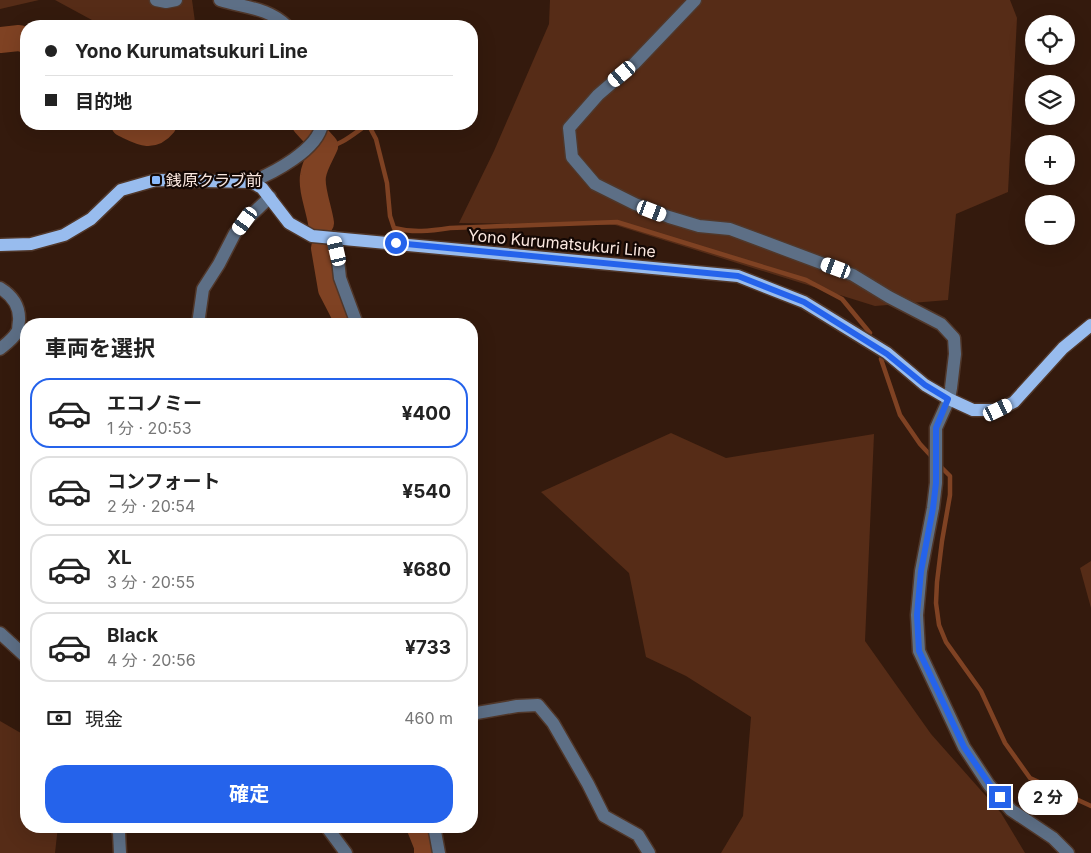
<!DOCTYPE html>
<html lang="ja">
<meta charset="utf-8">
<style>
:root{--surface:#fff;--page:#f2f2f2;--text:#222;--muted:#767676;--line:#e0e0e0;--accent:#2563eb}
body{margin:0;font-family:Inter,"Noto Sans JP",sans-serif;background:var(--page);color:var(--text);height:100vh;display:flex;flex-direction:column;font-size:19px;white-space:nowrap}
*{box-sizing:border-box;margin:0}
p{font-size:16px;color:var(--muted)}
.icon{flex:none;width:28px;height:28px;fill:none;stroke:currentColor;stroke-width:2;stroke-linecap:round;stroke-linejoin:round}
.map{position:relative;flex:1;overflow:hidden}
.sheet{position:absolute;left:20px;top:318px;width:458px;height:515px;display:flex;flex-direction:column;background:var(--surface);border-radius:20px;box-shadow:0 5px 20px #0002}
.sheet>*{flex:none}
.top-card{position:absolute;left:20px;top:20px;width:458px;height:110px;border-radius:20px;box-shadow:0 5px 20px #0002;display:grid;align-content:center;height:110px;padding:0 25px;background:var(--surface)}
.controls{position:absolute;left:1025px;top:15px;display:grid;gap:10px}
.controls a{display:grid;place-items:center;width:50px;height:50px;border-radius:50%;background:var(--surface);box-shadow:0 5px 20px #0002;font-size:25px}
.end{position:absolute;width:22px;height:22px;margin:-11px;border:6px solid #2563eb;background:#fff;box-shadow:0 0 0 2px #fff}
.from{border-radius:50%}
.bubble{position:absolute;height:35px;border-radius:18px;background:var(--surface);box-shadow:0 5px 20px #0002;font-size:16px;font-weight:700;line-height:35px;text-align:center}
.car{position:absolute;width:15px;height:30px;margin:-15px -8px;border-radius:6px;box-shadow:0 0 4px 1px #0007;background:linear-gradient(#fff 24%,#345 0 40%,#fff 0 76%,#345 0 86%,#fff 0)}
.top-card b{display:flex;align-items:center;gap:18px;height:48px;font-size:19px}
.top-card b+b{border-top:1px solid var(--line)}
.top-card i{width:12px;height:12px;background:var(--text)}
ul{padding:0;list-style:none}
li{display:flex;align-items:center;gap:15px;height:70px;margin:0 10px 8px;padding:0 15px;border:2px solid var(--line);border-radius:20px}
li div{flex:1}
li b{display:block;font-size:19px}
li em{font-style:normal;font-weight:700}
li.on{border-color:var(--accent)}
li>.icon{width:45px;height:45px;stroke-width:1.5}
h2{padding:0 25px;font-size:22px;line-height:60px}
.pay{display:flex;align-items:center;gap:12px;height:55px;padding:0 25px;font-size:19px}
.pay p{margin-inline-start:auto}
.primary-button{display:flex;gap:10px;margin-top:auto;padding:10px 25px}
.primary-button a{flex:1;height:58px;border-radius:20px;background:var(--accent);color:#fff;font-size:20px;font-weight:700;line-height:58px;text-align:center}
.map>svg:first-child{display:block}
.green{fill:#562c17}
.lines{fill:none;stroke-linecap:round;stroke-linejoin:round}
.stream{stroke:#7f4223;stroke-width:4.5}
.river{stroke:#7f4223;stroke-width:26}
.minor-casing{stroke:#50372a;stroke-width:15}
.major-casing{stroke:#50372a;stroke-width:15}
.minor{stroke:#5d6f86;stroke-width:12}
.major{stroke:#98bcee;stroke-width:12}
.route{stroke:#2563eb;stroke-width:6}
.poi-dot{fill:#8abafc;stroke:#140804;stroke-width:2}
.labels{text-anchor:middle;stroke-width:4.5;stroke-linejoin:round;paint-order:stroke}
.poi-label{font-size:16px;fill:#fae7df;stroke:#140804;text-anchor:start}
.street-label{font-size:16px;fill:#fae7df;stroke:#140804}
</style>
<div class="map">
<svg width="1091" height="853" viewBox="0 0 1091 853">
<rect width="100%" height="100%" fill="#341a0d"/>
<path class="green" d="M0,0H39L0,9Z
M55,0H192L195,22L177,26H103Z
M550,0H1010L1017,18L1008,192L956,214L948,300L875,306L615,225L459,223L494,151L549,24Z
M671,433L726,458L874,434L865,641L931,734L1001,813L1025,853H721L743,816L751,717L686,676L646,657L629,573L541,492Z
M1091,561V608L1080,568Z
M0,721L26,736V826H58L55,853H0Z"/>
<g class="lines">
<path class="stream" d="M325,146C339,148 357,131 368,124L376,139L387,183L390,216L394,228C413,233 430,231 450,228L617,222L806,280L842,299L870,333
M881,359L900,415L920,444L933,458
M938,464L950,476V495L942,541L937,582L936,603L939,625L946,642L981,691L1005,743L1030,778L1091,806"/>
<path class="river" d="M0,40L19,38L26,40
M124,124C139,131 151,140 164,124
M305,124L325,146C321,155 314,166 313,176C311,189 319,209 321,223
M324,248L331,289L347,320V324
M419,826L427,846V853"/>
<g class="minor-casing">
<path id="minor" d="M156,0L166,2L176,0
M220,0C245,8 267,7 287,26
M695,0L634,64L598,95L569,128L572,157L595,184L635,204L669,217L699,226L730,229L853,275L889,297L941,324L954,338L955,354L951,388L949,399L936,428V483L933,508L921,571L917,615L919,651L964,747L989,785L1011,810L1053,838L1068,853
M251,182C273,173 318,150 322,124
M334,238L337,251L340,278L357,324
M0,288C13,296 20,306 19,321C18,324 19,329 17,332C13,339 6,344 0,349
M198,324L203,289L219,264L235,233L245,221L270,197
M0,633L26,657
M471,714L517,706L538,705L553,723L588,784L604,816L638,835L649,853
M116,826L119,833L120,853
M326,826L346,853
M434,826L439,853"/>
</g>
<g class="major-casing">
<path id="major" d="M0,245L31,244L64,235L91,219L121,190L156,180L251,182L262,188L289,223L312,236L738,276L804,302L887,353L925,385L949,399L973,410H998L1014,402L1063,348L1091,325"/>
</g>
<use href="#minor" class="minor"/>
<use href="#major" class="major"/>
</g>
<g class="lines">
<path class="route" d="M396,243L738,276L804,302L887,354L925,385L948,399L936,428V483L933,508L921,571L917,615L919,651L964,747L990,785L1000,797"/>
</g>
<rect class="poi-dot" x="151" y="175" width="10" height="10" rx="2.5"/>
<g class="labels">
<g class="poi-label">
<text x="166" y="186">銭原クラブ前</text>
</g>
<g class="street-label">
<text transform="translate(562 243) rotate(5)" y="6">Yono Kurumatsukuri Line</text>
</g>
</g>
</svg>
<div class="controls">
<a><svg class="icon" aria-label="locate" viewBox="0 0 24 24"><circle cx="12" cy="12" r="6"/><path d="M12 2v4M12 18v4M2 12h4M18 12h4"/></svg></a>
<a><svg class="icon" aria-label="layers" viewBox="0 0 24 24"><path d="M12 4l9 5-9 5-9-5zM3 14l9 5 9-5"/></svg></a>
<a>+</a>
<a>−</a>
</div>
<i class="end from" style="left:396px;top:243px"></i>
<i class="end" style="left:1000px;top:797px"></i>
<div class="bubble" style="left:1018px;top:780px;width:60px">2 分</div>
<i class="car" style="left:622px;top:74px;rotate:230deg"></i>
<i class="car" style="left:652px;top:211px;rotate:111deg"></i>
<i class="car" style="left:245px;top:221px;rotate:216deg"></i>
<i class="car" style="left:337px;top:251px;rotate:347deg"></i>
<i class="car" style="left:836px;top:268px;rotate:290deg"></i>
<i class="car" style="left:998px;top:410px;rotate:64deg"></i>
<div class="top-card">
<b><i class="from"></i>Yono Kurumatsukuri Line</b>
<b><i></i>目的地</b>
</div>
<section class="sheet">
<h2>車両を選択</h2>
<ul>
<li class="on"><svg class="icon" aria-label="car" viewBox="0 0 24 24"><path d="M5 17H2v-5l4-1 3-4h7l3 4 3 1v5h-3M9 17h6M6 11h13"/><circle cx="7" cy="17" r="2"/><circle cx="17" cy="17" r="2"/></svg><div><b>エコノミー</b><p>1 分 · 20:53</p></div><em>¥400</em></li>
<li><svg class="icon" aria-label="car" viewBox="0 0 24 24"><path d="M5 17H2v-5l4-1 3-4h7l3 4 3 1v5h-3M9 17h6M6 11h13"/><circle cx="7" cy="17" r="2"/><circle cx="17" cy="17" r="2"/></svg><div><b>コンフォート</b><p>2 分 · 20:54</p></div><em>¥540</em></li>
<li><svg class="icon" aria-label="car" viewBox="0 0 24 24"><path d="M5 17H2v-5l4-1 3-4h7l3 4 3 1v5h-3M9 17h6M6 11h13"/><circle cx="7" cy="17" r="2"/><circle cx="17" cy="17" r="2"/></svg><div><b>XL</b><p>3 分 · 20:55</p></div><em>¥680</em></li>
<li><svg class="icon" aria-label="car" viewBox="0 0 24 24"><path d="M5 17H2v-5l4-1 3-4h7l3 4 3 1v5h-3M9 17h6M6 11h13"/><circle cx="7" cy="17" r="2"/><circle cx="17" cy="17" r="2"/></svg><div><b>Black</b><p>4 分 · 20:56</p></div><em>¥733</em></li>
</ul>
<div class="pay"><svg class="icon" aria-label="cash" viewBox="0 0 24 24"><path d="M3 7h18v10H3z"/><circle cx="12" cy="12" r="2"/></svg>現金<p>460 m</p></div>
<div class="primary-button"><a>確定</a></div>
</section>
</div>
